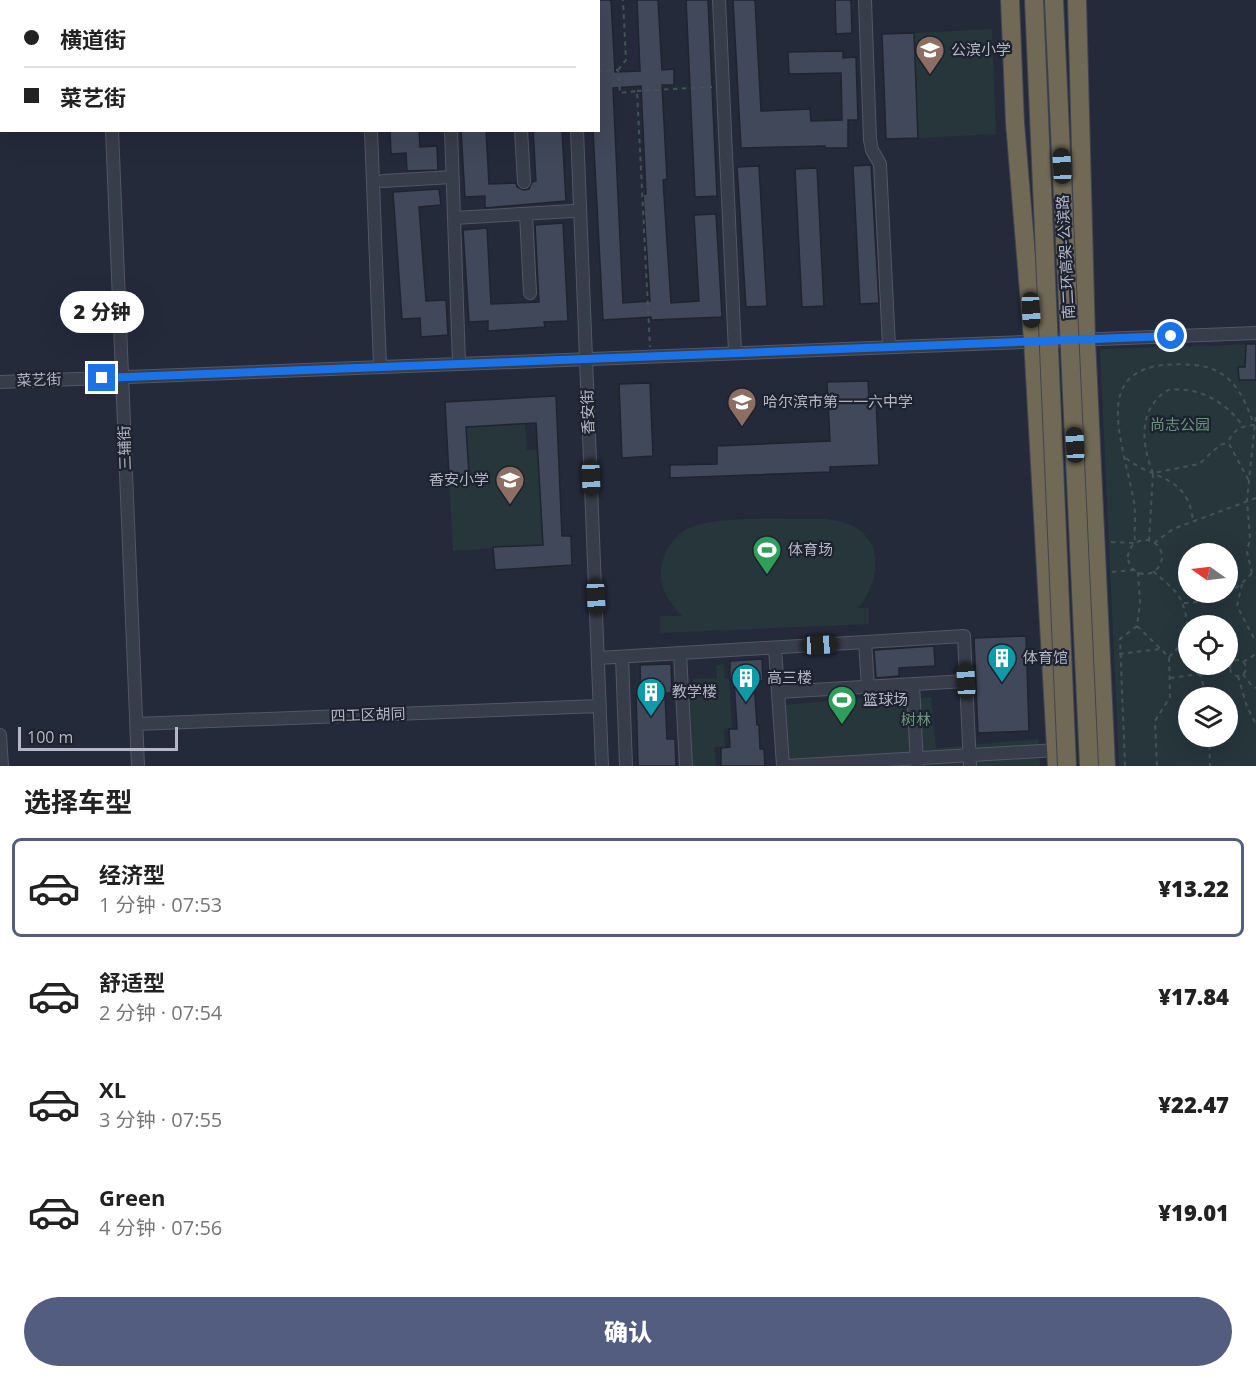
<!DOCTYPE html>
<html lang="zh">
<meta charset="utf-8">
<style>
:root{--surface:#fff;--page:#f2f2f2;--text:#222;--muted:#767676;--line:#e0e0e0;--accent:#525d80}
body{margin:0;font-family:"Open Sans","Noto Sans SC",sans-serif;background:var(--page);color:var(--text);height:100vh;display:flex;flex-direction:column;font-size:22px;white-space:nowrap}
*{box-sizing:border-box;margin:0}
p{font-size:20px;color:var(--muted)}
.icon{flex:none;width:33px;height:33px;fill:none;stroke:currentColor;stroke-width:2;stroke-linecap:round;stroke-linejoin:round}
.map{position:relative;height:766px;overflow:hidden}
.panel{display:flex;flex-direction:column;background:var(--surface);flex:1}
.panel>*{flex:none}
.hud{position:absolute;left:0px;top:0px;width:600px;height:132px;box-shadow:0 6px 24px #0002;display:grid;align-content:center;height:132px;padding:0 24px;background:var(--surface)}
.needle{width:39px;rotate:284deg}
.buttons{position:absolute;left:1178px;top:543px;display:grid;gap:12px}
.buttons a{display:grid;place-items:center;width:60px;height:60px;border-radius:50%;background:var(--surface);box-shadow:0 6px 24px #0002;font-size:30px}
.scale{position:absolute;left:18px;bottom:15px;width:160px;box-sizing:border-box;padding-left:6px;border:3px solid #b3b7c6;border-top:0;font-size:16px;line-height:21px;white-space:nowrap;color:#b3b7c6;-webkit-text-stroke:4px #1d222f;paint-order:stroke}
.end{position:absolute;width:27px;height:27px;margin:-14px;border:8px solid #1a73e8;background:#fff;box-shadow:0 0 0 3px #fff}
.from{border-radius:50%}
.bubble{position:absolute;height:42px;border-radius:21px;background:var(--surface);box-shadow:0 6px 24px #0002;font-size:20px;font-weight:800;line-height:42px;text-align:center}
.car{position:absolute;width:18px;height:36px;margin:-18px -9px;border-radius:8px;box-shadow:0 0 4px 2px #0007;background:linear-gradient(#222 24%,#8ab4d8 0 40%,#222 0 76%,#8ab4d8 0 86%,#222 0)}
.hud b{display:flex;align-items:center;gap:21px;height:57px;font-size:22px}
.hud b+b{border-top:2px solid var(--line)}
.hud i{width:15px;height:15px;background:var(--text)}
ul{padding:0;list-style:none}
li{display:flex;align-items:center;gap:18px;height:99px;margin:0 12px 9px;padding:0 12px;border:3px solid transparent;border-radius:9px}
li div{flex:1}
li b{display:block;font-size:22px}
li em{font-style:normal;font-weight:800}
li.active{border-color:var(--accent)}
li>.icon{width:54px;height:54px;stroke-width:1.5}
h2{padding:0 24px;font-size:27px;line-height:72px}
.action{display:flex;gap:12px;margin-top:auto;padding:12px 24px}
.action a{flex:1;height:69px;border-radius:36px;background:var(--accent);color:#fff;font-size:24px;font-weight:800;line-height:69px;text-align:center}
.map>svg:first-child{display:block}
.green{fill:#26363b;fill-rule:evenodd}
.building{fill:#404859;stroke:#1f2431;stroke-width:1.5;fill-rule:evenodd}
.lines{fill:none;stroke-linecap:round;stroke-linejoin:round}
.minor-casing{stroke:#535765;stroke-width:14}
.highway-casing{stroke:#404452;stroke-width:20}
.path{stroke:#445358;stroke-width:2;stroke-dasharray:4.5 4.5;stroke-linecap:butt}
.minor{stroke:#373d4a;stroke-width:12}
.highway{stroke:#706955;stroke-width:18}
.highway-bridge-casing{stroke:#404452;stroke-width:20;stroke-linecap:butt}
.highway-bridge{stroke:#706955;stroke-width:18}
.route{stroke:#1a73e8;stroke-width:8}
.labels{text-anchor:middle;stroke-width:4.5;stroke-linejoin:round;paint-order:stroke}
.poi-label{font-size:15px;fill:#b3b7c6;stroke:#1d222f;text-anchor:start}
.street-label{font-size:15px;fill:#b3b7c6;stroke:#1d222f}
.park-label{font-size:15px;fill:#6b967b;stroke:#1d222f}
</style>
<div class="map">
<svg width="1256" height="766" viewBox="0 0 1256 766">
<rect width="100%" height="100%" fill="#242a3a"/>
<path class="green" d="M992,29L996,134L918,138L914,33Z
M1256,344V766H1119L1100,349ZM1188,554H1227V592H1188ZM1188,626H1227V664H1188ZM1188,698H1227V736H1188Z
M525,423L527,450L538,449L542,537L553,544L453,551L449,476L469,474L466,427Z
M826,519C840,521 855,524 865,535C884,556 874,590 858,608H869V624L660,633V616H682C668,601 657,585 662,563C665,550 674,537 685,530C711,514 793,520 826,519Z
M724,664L725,679H729L732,728L724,729L725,747H715L716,766H689L685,697L693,696V679L717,678L716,665Z
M898,695V700L931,697L936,748L1039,739L1040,766H788L784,705Z"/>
<path class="building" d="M598,0H611L615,72L640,71L637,0H658L662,70L674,69V85H662L667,179L663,180L671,303L699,301L694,215L716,214L722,317L651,320V317L603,320L593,130H598ZM641,86L646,194H643L650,301L623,303L613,88Z
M686,0H708L717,196L695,197Z
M733,0H755L761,111L810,109L811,121L842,120L841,73L789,74L788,52L843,51V58L856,57L858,120H848V148H825V146L741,148Z
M835,0H851L852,33L836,34Z
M914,33L918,138L886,139L882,34Z
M390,130H419L420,147L437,146L438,170L407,171L406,153L391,154Z
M461,130H486L489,184L516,183L517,187L524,190L529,189L532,182L536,181L533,130H562L566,201L485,208V196L465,197Z
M871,165L879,303L860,304L853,166Z
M759,166L767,306L746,307L737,167Z
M817,168L824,306L802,307L795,169Z
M439,189L441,205L419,207L426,301L446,300L448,335L421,337L420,318L402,319L393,192Z
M563,223L568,321L544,322L545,327L488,331V321L469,322L463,230L487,228L491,304L539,302L535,225Z
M1246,344H1256V380H1239L1238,367H1245Z
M868,381L869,399H876L879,465L830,467V472L670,478V465L717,464V446L830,441L827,382Z
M650,383L653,456L622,458L619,384Z
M556,396L562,536H571L572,565L495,570L493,547L543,545L536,423L466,427L469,474L449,476L445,402Z
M1026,636L1029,731L978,733L974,638Z
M934,646L935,666L899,668V676L876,678L874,650Z
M762,659L763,681H754L757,725H759L760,749H764L765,766H721V748L730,747L729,729H737L734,680H730V661Z
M671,664L672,693H665L667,739H675L676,766H638L636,695H641L640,665Z"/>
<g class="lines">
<g class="minor-casing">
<path id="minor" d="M367,0V2
M565,0L568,2
M719,0L735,352
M865,0L870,140L872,150L880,164L889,346
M107,2V0
M382,2L421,0
M112,130L138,766
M371,130L380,366
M451,130L459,363
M521,130L524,182
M577,130L602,766
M383,181L452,177
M526,214L530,293
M454,218L573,211
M0,382L1256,333
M865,642L868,687
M775,648L783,766
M680,653L686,766
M622,657L626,766
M598,658L964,636L970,766
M913,684L917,765
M778,692L966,681
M136,724L600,706
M0,735L2,766
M786,766L1057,750"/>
</g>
<g class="highway-casing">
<path id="highway" d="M1010,0L1015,123L1033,340L1057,766
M1077,0L1086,339L1106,766"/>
</g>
<path class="path" d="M618,70L626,60L623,0
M598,71L618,70L620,93L637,91L650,347
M637,91L712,87
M1126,458C1154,481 1188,474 1193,521
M1153,473C1141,444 1138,408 1168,390C1198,386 1226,402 1243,426
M1128 557a17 17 0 1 1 34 0a17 17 0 1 1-34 0Z
M1149,541L1153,473L1199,464L1220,445L1227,443
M1111,542L1135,543C1134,530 1136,515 1134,502C1122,435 1084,356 1194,365C1230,368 1243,393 1254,425C1240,426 1234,430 1228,442L1249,481
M1154,543L1173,529L1256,498
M1153,571C1177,593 1182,592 1188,626
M1112,572L1133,570
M1252,573L1247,552L1250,538L1247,500L1256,413
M1242,584L1237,606L1256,642
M1184,603C1212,602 1233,595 1252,573L1256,574
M1137,626L1169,657L1170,697L1155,721L1157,766
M1119,654L1160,649
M1169,657L1188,637
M1230 668a8 8 0 1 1 16 0a8 8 0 1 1-16 0Z
M1243,662L1256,654
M1197,664L1207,698
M1243,674L1252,686L1256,688
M1238,676L1247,707L1256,724
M1170,678L1199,674
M1209,736L1210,766
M1125,766L1120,639L1137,626L1140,603L1138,572"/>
<use href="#minor" class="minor"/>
<use href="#highway" class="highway"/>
<g class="highway-bridge-casing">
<path id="highway-bridge" d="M1034,0L1067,766
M1054,0L1089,766"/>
</g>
<use href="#highway-bridge" class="highway-bridge"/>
</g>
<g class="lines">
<path class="route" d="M102,378L1171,336"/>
</g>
<defs>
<g id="school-pin" transform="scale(1.5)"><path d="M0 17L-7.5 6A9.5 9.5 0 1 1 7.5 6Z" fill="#8d6e63" stroke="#1d222f"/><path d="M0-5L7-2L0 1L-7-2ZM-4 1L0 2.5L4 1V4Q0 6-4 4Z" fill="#fff"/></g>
<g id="stadium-pin" transform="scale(1.5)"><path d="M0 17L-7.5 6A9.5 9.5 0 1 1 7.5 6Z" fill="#2e9e5b" stroke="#1d222f"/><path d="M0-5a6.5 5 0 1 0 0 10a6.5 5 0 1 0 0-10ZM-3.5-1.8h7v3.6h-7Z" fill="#fff"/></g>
<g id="building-pin" transform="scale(1.5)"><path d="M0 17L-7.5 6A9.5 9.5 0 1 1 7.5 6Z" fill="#0f9aa8" stroke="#1d222f"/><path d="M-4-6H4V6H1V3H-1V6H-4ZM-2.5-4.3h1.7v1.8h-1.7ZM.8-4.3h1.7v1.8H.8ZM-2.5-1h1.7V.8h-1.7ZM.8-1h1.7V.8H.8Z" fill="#fff"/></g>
</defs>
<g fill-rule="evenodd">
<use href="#school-pin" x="930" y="50"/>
<use href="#school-pin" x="742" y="402"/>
<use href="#school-pin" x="510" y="480"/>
<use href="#stadium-pin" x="767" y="550"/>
<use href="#building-pin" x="1002" y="658"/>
<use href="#building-pin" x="746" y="678"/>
<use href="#building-pin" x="651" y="692"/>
<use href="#stadium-pin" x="842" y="700"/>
</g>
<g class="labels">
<g class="poi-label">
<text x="951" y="55">公滨小学</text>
<text x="763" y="407">哈尔滨市第一一六中学</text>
<text x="489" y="485" text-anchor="end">香安小学</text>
<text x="788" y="555">体育场</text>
<text x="1023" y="663">体育馆</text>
<text x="767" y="683">高三楼</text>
<text x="672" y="697">教学楼</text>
<text x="863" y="705">篮球场</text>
</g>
<g class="street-label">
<text transform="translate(1066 257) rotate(-93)" y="5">南二环高架-公滨路</text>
<text transform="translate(39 380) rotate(-2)" y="5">菜艺街</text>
<text transform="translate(588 412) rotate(-92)" y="5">香安街</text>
<text transform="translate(125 448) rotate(-92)" y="5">三辅街</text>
<text transform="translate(368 715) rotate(-2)" y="5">四工区胡同</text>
</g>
<g class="park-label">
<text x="1180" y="430">尚志公园</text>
<text x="916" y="725">树林</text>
</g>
</g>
</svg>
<div class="buttons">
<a><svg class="needle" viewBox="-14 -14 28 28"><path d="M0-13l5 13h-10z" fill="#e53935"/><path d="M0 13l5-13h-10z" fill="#767676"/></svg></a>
<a><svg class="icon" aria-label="locate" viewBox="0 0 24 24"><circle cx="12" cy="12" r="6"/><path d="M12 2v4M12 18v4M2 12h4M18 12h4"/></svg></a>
<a><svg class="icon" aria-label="layers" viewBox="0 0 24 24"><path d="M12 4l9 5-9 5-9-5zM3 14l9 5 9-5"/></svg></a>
</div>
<div class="scale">100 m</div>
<i class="end from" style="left:1171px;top:336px"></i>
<i class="end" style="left:102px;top:378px"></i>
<div class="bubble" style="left:60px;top:291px;width:84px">2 分钟</div>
<i class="car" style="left:1062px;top:166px;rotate:357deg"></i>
<i class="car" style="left:1031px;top:310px;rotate:177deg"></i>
<i class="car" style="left:1075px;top:445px;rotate:357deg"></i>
<i class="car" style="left:591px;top:478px;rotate:178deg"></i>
<i class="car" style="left:596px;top:597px;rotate:177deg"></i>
<i class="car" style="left:820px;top:645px;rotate:87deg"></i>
<i class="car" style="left:966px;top:681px;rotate:357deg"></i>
<div class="hud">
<b><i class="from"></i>横道街</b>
<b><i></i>菜艺街</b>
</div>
</div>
<section class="panel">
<h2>选择车型</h2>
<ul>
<li class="active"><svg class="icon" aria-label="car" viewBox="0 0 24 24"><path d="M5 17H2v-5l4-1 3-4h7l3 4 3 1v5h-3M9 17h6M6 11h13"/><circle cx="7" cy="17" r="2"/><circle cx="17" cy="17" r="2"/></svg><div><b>经济型</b><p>1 分钟 · 07:53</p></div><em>¥13.22</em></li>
<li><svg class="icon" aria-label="car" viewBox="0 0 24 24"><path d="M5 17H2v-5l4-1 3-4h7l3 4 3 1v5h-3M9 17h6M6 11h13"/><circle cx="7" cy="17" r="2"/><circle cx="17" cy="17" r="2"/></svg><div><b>舒适型</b><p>2 分钟 · 07:54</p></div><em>¥17.84</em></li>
<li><svg class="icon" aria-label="car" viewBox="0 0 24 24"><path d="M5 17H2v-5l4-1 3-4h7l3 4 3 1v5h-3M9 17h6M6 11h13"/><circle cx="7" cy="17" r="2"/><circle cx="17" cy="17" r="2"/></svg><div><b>XL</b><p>3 分钟 · 07:55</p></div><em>¥22.47</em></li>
<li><svg class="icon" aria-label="car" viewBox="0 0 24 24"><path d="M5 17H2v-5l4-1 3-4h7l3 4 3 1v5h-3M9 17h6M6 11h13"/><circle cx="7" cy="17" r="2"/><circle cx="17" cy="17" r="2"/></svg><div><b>Green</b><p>4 分钟 · 07:56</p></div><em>¥19.01</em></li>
</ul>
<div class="action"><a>确认</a></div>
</section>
